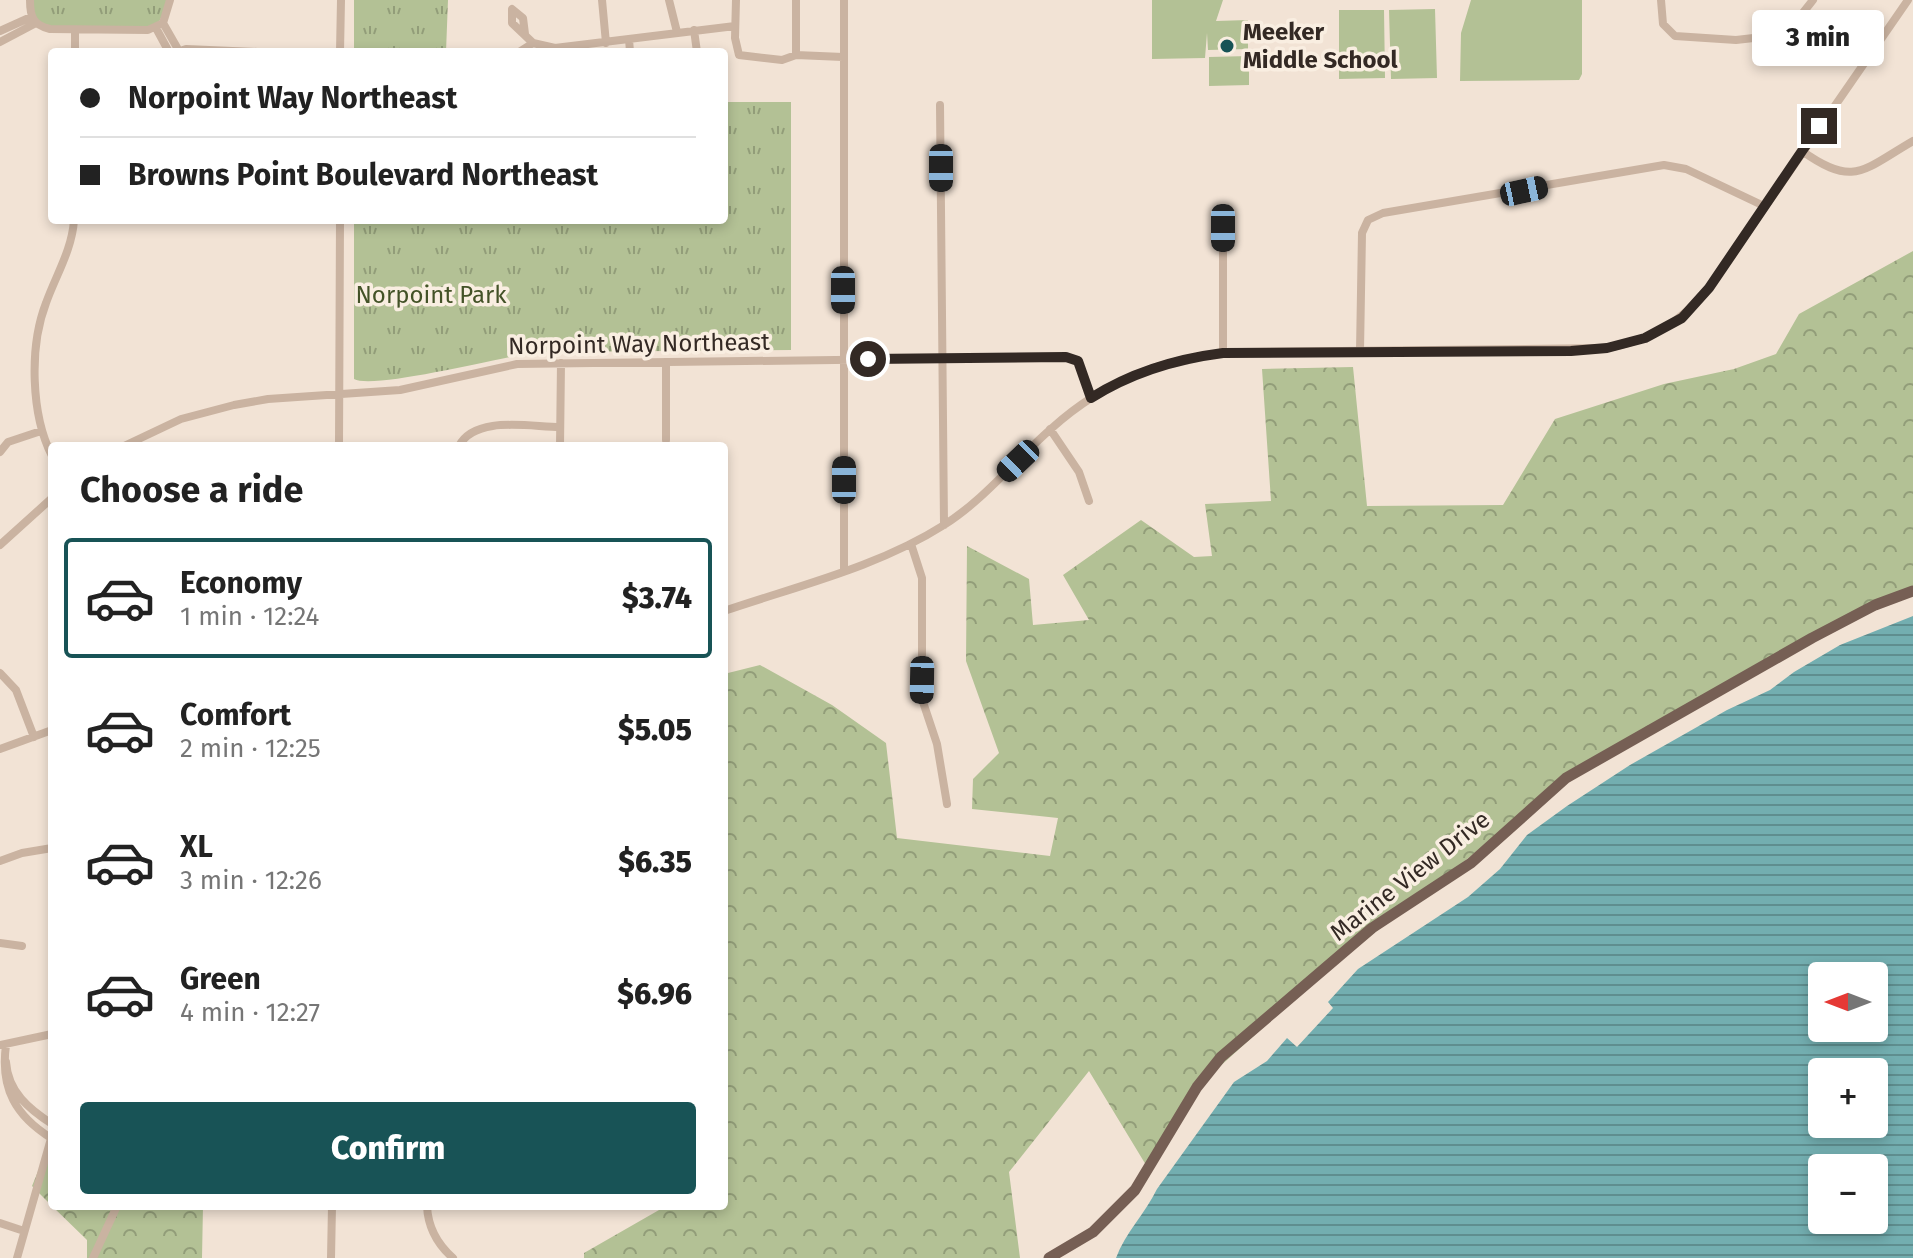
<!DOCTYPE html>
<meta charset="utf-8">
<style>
:root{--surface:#fff;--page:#f2f2f2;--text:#222;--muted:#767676;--line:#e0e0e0;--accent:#185356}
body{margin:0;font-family:"Fira Sans",sans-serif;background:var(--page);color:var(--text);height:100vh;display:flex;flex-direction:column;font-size:30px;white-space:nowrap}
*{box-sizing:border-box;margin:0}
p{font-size:26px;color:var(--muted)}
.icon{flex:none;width:44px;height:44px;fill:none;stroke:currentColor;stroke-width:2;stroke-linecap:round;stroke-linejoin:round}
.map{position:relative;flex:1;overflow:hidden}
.side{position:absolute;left:48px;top:442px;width:680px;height:768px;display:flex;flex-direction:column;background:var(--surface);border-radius:8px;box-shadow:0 4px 12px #0003}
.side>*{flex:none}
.guide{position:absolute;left:48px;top:48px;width:680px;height:176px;border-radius:8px;box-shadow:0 4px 12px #0003;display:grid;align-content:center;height:176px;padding:0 32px;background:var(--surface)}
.needle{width:52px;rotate:270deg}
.buttons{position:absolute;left:1808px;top:962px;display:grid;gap:16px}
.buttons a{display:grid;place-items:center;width:80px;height:80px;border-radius:8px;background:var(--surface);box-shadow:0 4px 12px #0003;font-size:40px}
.end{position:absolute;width:36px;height:36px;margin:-18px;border:10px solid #332924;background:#fff;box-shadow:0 0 0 4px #fff}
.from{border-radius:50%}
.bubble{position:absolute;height:56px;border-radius:8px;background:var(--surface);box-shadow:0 4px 12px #0003;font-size:26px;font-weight:800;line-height:56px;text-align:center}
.car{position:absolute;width:24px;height:48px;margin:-24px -12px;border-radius:10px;box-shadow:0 0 6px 2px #0007;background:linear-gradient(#222 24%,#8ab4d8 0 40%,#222 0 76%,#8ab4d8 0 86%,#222 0)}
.guide b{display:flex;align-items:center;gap:28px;height:76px;font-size:30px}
.guide b+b{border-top:2px solid var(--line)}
.guide i{width:20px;height:20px;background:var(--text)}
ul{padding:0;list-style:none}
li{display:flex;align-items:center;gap:24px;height:120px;margin:0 16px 12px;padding:0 16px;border:4px solid transparent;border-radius:8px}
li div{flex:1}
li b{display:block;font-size:30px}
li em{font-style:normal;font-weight:800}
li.current{border-color:var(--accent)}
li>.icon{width:72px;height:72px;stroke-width:1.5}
h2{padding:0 32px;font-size:36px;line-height:96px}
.primary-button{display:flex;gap:16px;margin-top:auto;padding:16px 32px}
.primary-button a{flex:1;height:92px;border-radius:8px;background:var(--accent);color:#fff;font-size:32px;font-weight:800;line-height:92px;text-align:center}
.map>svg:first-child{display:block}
.grass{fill:url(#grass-tufts)}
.forest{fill:url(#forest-crowns)}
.pitch{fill:#b3c195}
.water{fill:url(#water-rules);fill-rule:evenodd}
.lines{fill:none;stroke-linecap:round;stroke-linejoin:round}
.minor{stroke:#cab3a1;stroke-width:8}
.major{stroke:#765f54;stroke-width:11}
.route{stroke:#332924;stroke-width:10}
.poi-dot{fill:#185356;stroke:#f9eee1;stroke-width:3}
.labels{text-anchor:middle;stroke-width:7;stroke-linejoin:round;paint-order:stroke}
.poi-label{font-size:24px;font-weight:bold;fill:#332924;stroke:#f9eee1;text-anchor:start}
.park-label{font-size:24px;fill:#435227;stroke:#f9eee1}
.street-label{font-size:24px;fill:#332924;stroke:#f9eee1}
</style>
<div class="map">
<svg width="1913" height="1258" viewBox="0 0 1913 1258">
<defs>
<pattern id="grass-tufts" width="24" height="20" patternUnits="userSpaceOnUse" patternTransform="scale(2)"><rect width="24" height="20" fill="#b3c195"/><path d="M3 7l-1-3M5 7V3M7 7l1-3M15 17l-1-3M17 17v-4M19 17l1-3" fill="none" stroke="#929d79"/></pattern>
<pattern id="forest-crowns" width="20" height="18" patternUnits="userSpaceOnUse" patternTransform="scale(2)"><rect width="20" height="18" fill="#b3c195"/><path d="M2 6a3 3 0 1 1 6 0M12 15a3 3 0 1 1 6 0" fill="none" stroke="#929d79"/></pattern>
<pattern id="water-rules" width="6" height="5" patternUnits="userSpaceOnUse" patternTransform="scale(2)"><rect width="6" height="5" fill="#73aeb0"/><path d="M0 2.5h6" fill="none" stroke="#5f8e8f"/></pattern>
</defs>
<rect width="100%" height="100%" fill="#f2e3d5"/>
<path class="grass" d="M30,0H170L156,28L50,29L36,23Z
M354,0H448L446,52H354Z
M724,102H791V350L538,352C504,356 374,390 354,379V220H724Z"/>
<path class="forest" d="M1913,251V586L1585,765L1319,977L1197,1087L1149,1170L1089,1071L1009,1172L1020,1258H584V1253L666,1206H724V674L760,665L832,705L886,743L897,838L1050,856L1058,818L972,809L973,779L999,753L966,661L967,546L1029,579L1033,625L1089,620L1063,575L1141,520L1194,557L1212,556L1205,504L1271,501L1262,369L1353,367L1367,506L1503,505L1555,419L1664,384L1734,369L1776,354L1799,314Z
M52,1137V1206L32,1186Z
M52,1206H203L202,1258H87V1240Z"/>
<path class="pitch" d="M1152,0H1223L1216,21L1248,20V49L1208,50L1207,33L1205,58L1152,59Z
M1471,0H1582V74L1579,80L1460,81L1461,33Z
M1435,9L1437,78L1391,79L1389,10Z
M1339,10H1384L1385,78L1339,79Z
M1249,56V85L1209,86V57Z"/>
<path class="water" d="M1913,616V1258H1116C1125,1233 1145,1214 1157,1189L1234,1082L1267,1061L1287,1038L1297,1047L1333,1008L1328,1002L1358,969L1468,897L1500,869L1527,835L1567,806L1630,765L1727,710L1770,690L1794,672L1840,645ZM1822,976H1874V1028H1822ZM1822,1072H1874V1124H1822ZM1822,1168H1874V1220H1822Z"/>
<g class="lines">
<path class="minor" d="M30,0C30,17 33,25 50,29L148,30L163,23L170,0
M602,0L606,43
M669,0L677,32
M736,0L735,38L739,55L782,60L796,55
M796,0V55
M844,0V570
M1661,0L1663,24L1675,36L1736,40L1771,36L1794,24L1813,0
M163,23L179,51
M156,28L169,52
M694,30L697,52
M0,31L31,17
M525,34L523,18L512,9V23L533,43L555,48L735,26
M629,39L630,52
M0,42L36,23
M75,52V30
M177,52L186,49L257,52
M340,52L341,0
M484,52H519L533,43
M796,55L843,57
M940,105L944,525
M1802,151C1854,188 1863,170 1913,141
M1360,351L1362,233L1368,220L1383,213L1664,165L1686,169L1764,206
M1223,353V228
M1050,429L1079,472L1089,501
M666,440V362
M124,446L181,419L234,405L268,399L400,390L517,364L1066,357L1078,361L1091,398
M339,446L340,220
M459,446C475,415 530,427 560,427
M560,446L561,363
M0,452L8,442L41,431
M52,456C31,415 29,347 46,303C56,275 72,250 74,220
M911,544L922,578V699L937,744L947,804
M0,545L52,498
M724,611C797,586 878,567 944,525C985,499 1015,460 1052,428C1104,381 1168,356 1239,352L1607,348C1650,341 1681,322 1709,288L1908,0
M0,673L16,690L34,737
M0,749L52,730
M0,861L22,853L52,848
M0,943L22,946
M0,1045L52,1034
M6,1045C0,1089 16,1116 51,1138
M6,1062C8,1092 29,1109 52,1124
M427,1206C428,1228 437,1244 453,1258
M0,1223L24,1231
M17,1258L52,1135
M93,1258L117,1206
M331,1258L332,1206"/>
<path class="major" d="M1049,1258L1093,1232L1135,1190L1197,1087L1221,1057L1372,928L1471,863L1566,778L1812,638L1875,605L1913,591"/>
</g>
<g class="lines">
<path class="route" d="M868,359L1066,357L1078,361L1091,398C1132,372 1176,359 1223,353L1571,351L1607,348L1645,338L1682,318L1709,288L1819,126"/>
</g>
<circle class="poi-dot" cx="1227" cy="46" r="8"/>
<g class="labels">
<g class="poi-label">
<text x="1243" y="40">Meeker<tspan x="1243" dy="28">Middle School</tspan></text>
</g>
<g class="park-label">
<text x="431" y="303">Norpoint Park</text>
</g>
<g class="street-label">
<text transform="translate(639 344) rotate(-1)" y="8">Norpoint Way Northeast</text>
<text transform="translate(1410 876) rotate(-38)" y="8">Marine View Drive</text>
</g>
</g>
</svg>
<div class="buttons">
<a><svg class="needle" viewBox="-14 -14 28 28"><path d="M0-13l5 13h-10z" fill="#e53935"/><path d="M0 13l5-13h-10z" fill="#767676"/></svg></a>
<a>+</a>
<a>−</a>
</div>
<i class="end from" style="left:868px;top:359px"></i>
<i class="end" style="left:1819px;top:126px"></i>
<div class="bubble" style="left:1752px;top:10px;width:132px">3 min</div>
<i class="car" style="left:941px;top:168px;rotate:180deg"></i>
<i class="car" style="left:1524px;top:191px;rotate:78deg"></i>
<i class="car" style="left:1223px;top:228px;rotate:180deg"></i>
<i class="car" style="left:843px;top:290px;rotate:180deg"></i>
<i class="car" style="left:1018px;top:461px;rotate:226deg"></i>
<i class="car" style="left:844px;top:480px;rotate:0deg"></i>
<i class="car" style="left:922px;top:680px;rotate:181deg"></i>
<div class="guide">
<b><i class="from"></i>Norpoint Way Northeast</b>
<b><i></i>Browns Point Boulevard Northeast</b>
</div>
<section class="side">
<h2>Choose a ride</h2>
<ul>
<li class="current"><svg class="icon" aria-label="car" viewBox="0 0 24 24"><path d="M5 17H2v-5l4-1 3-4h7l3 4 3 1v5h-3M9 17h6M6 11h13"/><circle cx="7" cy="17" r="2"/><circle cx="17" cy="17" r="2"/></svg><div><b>Economy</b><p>1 min · 12:24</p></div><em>$3.74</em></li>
<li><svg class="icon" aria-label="car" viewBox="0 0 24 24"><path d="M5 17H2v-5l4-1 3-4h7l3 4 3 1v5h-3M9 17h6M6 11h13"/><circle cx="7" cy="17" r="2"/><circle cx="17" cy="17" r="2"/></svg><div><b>Comfort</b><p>2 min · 12:25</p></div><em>$5.05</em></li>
<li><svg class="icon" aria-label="car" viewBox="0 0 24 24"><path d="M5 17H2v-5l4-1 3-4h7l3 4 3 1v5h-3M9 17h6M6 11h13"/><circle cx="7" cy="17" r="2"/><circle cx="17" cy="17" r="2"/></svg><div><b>XL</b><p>3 min · 12:26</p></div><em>$6.35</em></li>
<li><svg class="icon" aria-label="car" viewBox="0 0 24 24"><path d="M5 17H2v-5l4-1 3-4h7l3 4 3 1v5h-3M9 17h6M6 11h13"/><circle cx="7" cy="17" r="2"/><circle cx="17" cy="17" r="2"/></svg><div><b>Green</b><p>4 min · 12:27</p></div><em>$6.96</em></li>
</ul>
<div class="primary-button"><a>Confirm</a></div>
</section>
</div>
